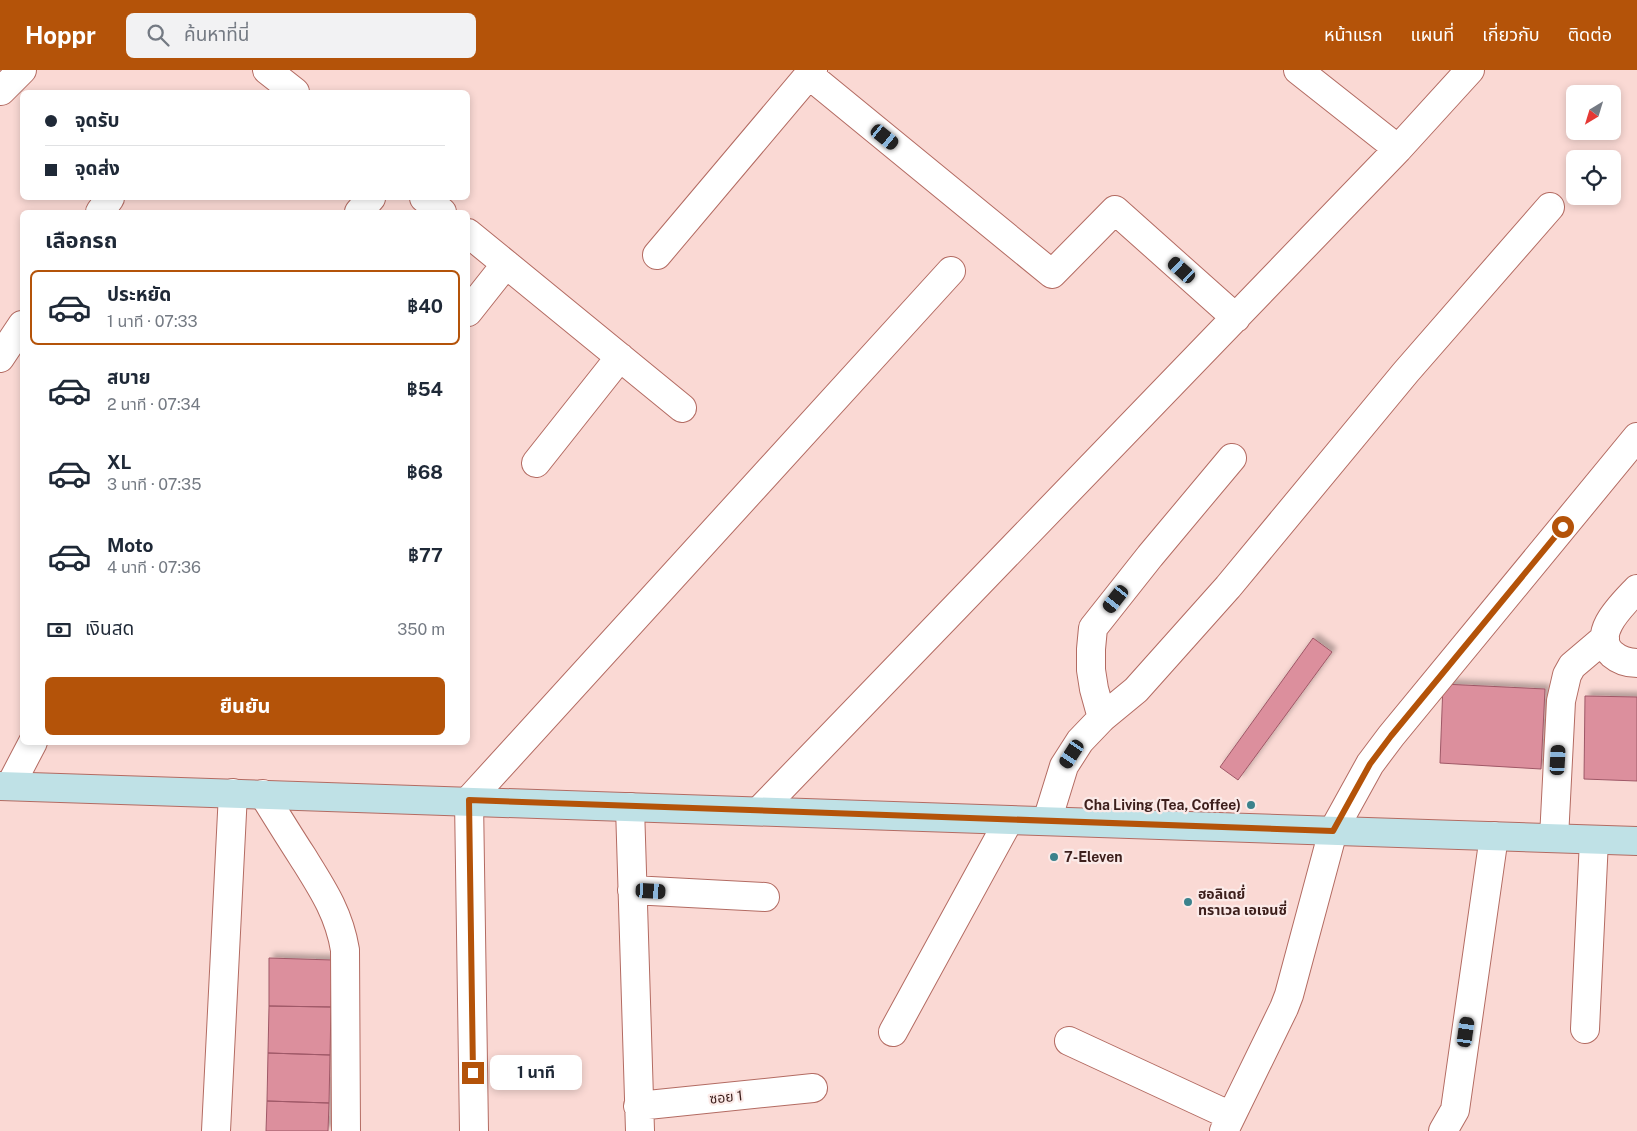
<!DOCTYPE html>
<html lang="th">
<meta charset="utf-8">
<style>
:root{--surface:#fff;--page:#f2f2f3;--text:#1f2937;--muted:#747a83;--line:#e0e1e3;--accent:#b45309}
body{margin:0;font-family:"Public Sans","Noto Sans Thai",sans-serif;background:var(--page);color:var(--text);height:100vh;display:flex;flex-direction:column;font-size:19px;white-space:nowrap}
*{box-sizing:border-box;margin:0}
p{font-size:16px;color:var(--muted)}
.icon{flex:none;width:28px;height:28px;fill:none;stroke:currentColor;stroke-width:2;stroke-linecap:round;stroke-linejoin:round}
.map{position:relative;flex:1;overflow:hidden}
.side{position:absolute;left:20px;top:140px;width:450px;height:535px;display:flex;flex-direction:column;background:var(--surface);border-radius:8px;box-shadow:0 2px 8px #0003}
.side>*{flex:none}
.guide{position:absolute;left:20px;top:20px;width:450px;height:110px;border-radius:8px;box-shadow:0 2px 8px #0003;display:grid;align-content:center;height:110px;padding:0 25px;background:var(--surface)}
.needle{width:32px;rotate:218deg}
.buttons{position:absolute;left:1566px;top:15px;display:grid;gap:10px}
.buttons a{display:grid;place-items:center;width:55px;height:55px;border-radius:8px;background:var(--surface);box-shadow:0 2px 8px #0003;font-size:25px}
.end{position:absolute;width:22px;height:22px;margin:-11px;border:6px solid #b45309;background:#fff;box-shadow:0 0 0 2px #fff}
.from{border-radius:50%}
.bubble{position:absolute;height:35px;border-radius:8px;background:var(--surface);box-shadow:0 2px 8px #0003;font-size:16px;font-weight:700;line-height:35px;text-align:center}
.car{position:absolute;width:15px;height:30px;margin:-15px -8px;border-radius:6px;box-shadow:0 0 4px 1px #0007;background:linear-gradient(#222 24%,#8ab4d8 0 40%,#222 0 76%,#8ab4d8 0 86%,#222 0)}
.guide b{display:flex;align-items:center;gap:18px;height:48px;font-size:19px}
.guide b+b{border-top:1px solid var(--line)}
.guide i{width:12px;height:12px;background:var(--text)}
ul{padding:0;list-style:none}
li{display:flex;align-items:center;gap:15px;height:75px;margin:0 10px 8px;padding:0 15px;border:2px solid transparent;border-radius:8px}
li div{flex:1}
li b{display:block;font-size:19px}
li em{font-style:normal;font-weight:700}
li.selected{border-color:var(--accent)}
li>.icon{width:45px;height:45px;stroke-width:1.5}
h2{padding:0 25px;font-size:22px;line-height:60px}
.pay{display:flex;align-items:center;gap:12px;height:55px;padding:0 25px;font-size:19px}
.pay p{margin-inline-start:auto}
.primary-button{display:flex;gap:10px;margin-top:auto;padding:10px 25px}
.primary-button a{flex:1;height:58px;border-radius:8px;background:var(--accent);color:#fff;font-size:20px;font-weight:700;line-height:58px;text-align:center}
header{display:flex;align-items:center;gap:30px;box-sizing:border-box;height:70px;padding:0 25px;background:var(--accent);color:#fff}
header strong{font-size:24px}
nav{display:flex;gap:28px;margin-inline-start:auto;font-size:18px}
.search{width:350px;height:45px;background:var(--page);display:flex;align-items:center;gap:12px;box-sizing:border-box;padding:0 18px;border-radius:8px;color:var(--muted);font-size:19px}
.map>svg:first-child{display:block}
.building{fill:#dc8f9d;stroke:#9f5867;filter:url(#shadow)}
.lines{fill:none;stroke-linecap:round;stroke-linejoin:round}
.minor-casing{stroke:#b36b62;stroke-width:30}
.secondary-casing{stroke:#b36b62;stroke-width:30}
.minor{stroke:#fff;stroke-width:28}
.secondary{stroke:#bfe1e6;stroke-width:28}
.route{stroke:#b45309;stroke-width:6}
.poi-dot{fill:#3b828c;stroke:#fbeae8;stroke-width:2}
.labels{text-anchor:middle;stroke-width:4.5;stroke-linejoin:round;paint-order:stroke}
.poi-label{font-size:14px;font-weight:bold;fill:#3d1f1c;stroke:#fbeae8;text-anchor:start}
.street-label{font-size:14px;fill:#3d1f1c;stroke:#fbeae8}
</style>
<header>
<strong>Hoppr</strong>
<div class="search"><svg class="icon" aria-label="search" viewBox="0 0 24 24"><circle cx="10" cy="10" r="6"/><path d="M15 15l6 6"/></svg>ค้นหาที่นี่</div>
<nav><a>หน้าแรก</a><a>แผนที่</a><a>เกี่ยวกับ</a><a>ติดต่อ</a></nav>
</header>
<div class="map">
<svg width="1637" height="1061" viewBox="0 0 1637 1061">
<defs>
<filter id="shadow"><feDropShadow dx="4.5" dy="-4.5" stdDeviation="2.5" flood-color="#0004"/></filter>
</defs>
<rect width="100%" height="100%" fill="#fad9d4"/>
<path class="building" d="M1313,568L1332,582L1238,710L1220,697Z
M1443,614L1545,619L1541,699L1440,693Z
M1585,626L1637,627V711L1584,709Z
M269,888L332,890L331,937L269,936Z
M269,936L331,937L330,985L268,983Z
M268,983L330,985L329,1033L267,1031Z
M267,1031L329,1033L328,1061H266Z"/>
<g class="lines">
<g class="minor-casing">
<path id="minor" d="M267,0L295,22
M1298,0L1398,79
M809,5L1052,204L1115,140L1236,248
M0,20L1,21L22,0
M424,128L442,142
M100,142L110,128
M359,142L371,128
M468,163L682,338
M657,185L813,0
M468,242L506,194
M0,288L22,255
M536,393L620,287
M1637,519C1623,534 1590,564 1612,584C1619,590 1627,593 1637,593
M1102,648L1094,619L1091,600V579L1093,558L1150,486L1232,388
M10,716L33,672
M263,724C276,745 289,766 302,786C322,818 339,843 345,880L346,1061
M630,737L640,1061
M759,741L1398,79L1470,0
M1047,751L1064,696L1080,671L1102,648L1136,620L1228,517L1406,302L1550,137
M1554,768L1561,631L1567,605L1572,596L1605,568
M632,820L765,827
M1585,959L1594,770
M893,962L1009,750
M1069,971L1231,1046
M638,1036L813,1018
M216,1061L233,723
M474,1061L469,730L951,201
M1224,1061L1284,938L1289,925L1333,761L1370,694L1391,666L1637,367
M1443,1061L1455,1040L1494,766"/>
</g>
<g class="secondary-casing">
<path id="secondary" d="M0,716L1637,771"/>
</g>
<use href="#minor" class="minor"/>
<use href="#secondary" class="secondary"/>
</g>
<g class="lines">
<path class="route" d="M473,1003L469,730L1333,761L1370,694L1391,666L1563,457"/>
</g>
<g class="poi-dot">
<circle cx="1251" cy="735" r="5"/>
<circle cx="1054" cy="787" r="5"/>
<circle cx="1188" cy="832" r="5"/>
</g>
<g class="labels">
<g class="poi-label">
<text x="1241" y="740" text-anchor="end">Cha Living (Tea, Coffee)</text>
<text x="1064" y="792">7-Eleven</text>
<text x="1198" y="829">ฮอลิเดย์่<tspan x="1198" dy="16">ทราเวล เอเจนซี่</tspan></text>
</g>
<g class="street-label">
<text transform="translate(726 1027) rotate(-6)" y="5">ซอย 1</text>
</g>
</g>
</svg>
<div class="buttons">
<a><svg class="needle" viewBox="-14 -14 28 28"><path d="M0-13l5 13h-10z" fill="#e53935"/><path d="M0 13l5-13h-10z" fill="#747a83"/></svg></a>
<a><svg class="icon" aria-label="locate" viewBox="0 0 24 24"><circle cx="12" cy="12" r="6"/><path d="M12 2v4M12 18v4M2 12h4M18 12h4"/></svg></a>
</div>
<i class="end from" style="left:1563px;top:457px"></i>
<i class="end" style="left:473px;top:1003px"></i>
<div class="bubble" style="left:490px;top:985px;width:92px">1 นาที</div>
<i class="car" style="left:885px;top:67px;rotate:129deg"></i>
<i class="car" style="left:1182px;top:200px;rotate:312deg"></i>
<i class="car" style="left:1116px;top:529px;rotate:218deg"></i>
<i class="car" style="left:1072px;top:684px;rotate:213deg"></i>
<i class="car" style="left:1558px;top:690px;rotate:3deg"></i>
<i class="car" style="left:651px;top:821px;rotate:93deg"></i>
<i class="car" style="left:1466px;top:962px;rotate:8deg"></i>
<div class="guide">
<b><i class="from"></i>จุดรับ</b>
<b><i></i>จุดส่ง</b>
</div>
<section class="side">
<h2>เลือกรถ</h2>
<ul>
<li class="selected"><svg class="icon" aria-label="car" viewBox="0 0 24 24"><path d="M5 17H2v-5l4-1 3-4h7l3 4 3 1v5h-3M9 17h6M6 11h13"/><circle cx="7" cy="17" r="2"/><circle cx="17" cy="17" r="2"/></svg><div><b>ประหยัด</b><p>1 นาที · 07:33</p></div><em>฿40</em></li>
<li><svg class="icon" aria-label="car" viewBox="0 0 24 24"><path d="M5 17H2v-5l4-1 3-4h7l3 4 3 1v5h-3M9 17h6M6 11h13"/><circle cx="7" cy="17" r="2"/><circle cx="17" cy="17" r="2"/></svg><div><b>สบาย</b><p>2 นาที · 07:34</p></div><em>฿54</em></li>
<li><svg class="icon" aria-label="car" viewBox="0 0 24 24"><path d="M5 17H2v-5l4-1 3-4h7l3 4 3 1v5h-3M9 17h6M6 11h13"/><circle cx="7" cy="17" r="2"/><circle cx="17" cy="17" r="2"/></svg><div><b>XL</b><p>3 นาที · 07:35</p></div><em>฿68</em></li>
<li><svg class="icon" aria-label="car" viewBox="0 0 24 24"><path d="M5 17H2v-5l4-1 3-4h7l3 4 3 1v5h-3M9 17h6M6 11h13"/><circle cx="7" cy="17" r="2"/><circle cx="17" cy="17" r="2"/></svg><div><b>Moto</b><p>4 นาที · 07:36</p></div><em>฿77</em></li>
</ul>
<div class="pay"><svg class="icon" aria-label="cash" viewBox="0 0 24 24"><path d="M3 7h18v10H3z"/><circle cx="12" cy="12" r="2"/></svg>เงินสด<p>350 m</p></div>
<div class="primary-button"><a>ยืนยัน</a></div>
</section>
</div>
